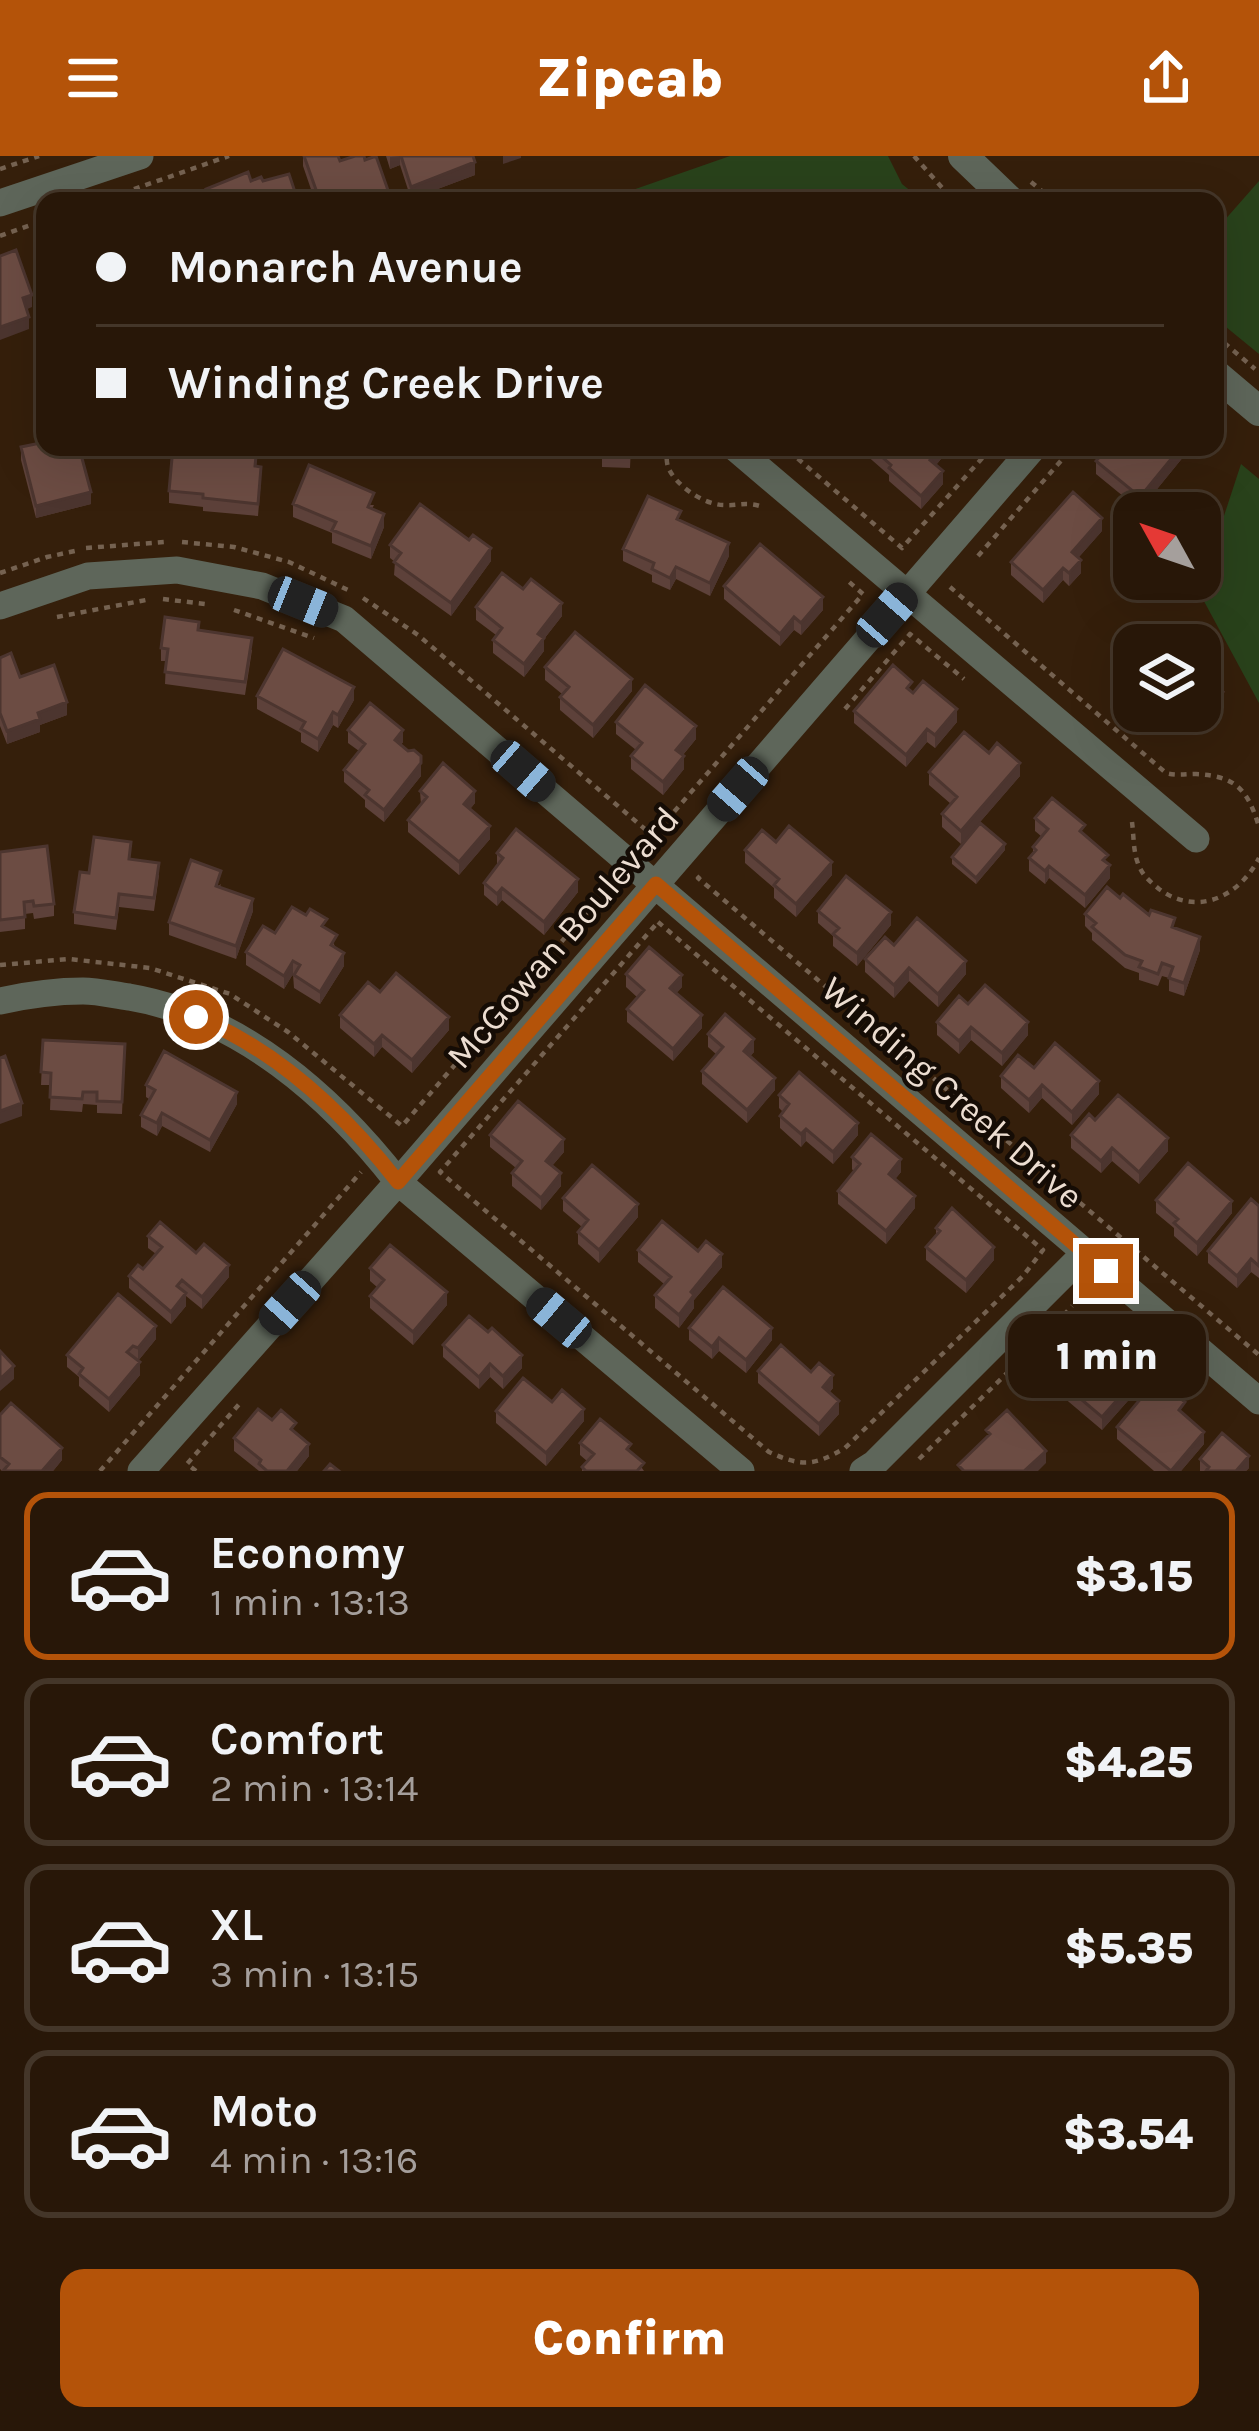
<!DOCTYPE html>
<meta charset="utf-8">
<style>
:root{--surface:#281708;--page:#302012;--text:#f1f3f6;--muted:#a59f9c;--line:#443629;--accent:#b45309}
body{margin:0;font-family:Karla,sans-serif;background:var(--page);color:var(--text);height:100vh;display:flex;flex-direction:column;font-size:45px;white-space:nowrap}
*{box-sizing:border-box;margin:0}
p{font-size:39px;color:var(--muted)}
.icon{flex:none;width:66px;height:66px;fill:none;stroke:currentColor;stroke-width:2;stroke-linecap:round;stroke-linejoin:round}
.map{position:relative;height:1315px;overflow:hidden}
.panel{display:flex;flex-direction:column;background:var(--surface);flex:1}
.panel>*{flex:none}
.banner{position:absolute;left:36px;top:36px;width:1188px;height:264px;border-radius:24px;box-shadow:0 12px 48px #0002,0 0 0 3px var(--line);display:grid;align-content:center;height:264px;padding:0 60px;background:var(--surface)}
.needle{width:78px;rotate:310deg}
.fabs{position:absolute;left:1113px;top:336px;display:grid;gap:24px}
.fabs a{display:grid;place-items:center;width:108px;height:108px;border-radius:24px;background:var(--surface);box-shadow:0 12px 48px #0002,0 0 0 3px var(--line);font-size:60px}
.end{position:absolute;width:54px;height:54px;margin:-27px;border:15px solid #b45309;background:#fff;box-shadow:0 0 0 6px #fff}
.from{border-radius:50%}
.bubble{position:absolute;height:84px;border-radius:24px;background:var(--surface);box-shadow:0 12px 48px #0002,0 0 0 3px var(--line);font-size:39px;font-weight:800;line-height:84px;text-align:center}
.car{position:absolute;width:36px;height:72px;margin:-36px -18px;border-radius:15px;box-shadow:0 0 9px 3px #0007;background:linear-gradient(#222 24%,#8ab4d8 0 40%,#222 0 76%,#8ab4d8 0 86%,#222 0)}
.banner b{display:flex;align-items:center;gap:42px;height:114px;font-size:45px}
.banner b+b{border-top:3px solid var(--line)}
.banner i{width:30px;height:30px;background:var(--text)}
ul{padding:21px 0 0;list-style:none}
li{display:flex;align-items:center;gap:36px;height:168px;margin:0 24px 18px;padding:0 36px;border:6px solid var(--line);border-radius:24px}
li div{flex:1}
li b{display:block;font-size:45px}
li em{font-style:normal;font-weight:800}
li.active{border-color:var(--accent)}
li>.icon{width:108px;height:108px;stroke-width:1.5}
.cta{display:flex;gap:24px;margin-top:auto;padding:24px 60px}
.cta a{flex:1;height:138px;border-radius:24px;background:var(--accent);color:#fff;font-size:48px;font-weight:800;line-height:138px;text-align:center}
header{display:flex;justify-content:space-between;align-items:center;height:156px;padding:0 60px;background:var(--accent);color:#fff;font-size:54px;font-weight:800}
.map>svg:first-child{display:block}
.green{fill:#29421b}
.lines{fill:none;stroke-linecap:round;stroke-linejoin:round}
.path{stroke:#756251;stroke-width:4.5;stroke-dasharray:6 6;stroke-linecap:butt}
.minor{stroke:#5e665a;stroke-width:27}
.tertiary{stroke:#5e665a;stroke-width:30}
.wall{fill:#5d413a}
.shaded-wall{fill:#4c352f}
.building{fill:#6c4c43;stroke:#4c352f;stroke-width:3}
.route{stroke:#b45309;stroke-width:15}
.labels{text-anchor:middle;stroke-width:9;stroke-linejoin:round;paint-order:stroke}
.street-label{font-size:36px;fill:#ecddd1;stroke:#150c05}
</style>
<header><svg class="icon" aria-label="menu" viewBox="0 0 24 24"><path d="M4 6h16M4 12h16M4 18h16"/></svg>Zipcab<svg class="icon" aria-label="share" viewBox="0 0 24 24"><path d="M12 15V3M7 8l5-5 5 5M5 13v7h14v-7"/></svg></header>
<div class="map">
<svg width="1259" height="1315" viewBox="0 0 1259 1315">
<rect width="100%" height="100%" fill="#351f0b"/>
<path class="green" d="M730,0H888L902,28L923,45H601Z
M1259,25V198L1215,162V75Z
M1241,308L1259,323V547L1199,436Z"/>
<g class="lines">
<path class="path" d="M914,0L954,45
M0,13L39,0
M1031,26L1054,45
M100,45L229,0
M0,80L45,64
M1215,179L1255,213
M666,291C667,298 666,305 668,311C675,329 704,349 724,349C740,350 745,345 763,351
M796,291L797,302L902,392L992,291
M182,386L234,391L289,406L348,434
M86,392L164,386
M978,400L1073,291
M0,417L47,401L75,395
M950,431L1166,617C1176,620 1185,618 1196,618C1236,620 1248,634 1259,671
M363,442L418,479L653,680L863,438L848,425
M163,443L205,448
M234,454L314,482
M57,461L146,444
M845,553L910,478L964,523
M1132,666C1134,681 1133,699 1140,712C1144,721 1152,727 1159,733C1197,761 1239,741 1259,702
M700,720L698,722L1259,1199
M658,766L1043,1094L1023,1120L845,1292C814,1310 802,1311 769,1296L440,1016Z
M0,809L69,803L150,812L230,838L288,876L402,970L614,725
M919,1303L1047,1178L1072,1150
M100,1315L361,1016
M196,1315L187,1308L241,1246"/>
<path class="minor" d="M0,47L140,0
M734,291L1196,683
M0,450L88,420L177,414L262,430L344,463L1259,1245
M0,845C27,839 55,835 83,835C98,835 114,839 129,841C240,860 331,940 398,1026L741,1315
M141,1315L398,1026L1034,291
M863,1315L874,1308L1085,1097"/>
<path class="tertiary" d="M963,0L1010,45
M1215,218L1259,255"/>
</g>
<path class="wall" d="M303,0L340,5L390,45H315L303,10Z
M386,0H473L475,19L411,43L400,9L390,13Z
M21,291L91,348L36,362L21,304Z
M258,291L256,311L261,324L258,360L203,355V351L169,347V335Z
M572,291H631L630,312L602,311V299L572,297Z
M857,291H941V303L936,309L943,328L921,353L889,325V319Z
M1184,291V300L1140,354L1096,318V305L1130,293Z
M293,348L374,349L372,353L384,371L371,403L332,387V377L293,361Z
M681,365L729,400L710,440L676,423L670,434L652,426V419L623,405V393Z
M1102,375L1078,402L1081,417L1069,430L1063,424L1043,447L1011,419V406Z
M390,389L491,405L451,460L394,419L395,406L390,402Z
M724,430L823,454L801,479L794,474L780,490L724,443Z
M476,451L562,460L544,483V495L524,521L493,497V484L496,479L476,464Z
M199,474L252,494L245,539L165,528L166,505H161V492Z
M0,502L20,521L67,559L40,569V576L7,588L0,570Z
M1134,509V545L1122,535V523Z
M545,511L632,535L593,582L560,554V541L562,538L545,524Z
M912,536L957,566L935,592L927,586L906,611L854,567V555Z
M257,540L354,544L338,572L333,569L318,596L301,586V577L257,553Z
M1223,548L1200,575L1177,555H1200Z
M616,566L696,583L683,599L684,613L663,639L631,613V600L636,594L616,578Z
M348,574L403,586L401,589L421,620L384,666L365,651V644L344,626V614L359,595L348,587Z
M929,616L1020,620L961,688L942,671V658L951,648L929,629Z
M420,635L475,647L470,653L490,683L459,719L408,676V664L421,649Z
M1035,662L1085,679L1108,707L1110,722L1085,752L1049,722L1045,728L1029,715V702L1033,698V691L1041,680L1035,675Z
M776,686L832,719L796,761L774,742V732L745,707V694Z
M1005,694L976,728L952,708V701Z
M0,696L54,748V760L34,763L33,757L25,758V773L0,776Z
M497,697L578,736L544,779L502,744L497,750L484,739V727L497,709Z
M130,703L159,719L154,755L119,751L116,774L74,768V756L89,717Z
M221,728L220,731L253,755L236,803L169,779V766Z
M1120,742L1175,773L1200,794L1184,840L1169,835V822L1162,820L1158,830L1139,824V817L1125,812L1092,784V777L1085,770V758Z
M818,755L891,769L857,810L833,790V780L818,767Z
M327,773L344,810L320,848L294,832L293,818L284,833L246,809V796L275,777Z
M894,789L966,818L938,851L909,825L894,842L865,816V803Z
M626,818L682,831L676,837L702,872L673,905L627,866V853L638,842L626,831Z
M380,836L449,874L412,917L382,891L374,901L340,872V859Z
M968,848L1028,879L1002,910L971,884L959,898L937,879V866Z
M708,878L754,896L750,900L775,934L747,967L702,928V915L717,899L708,891Z
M43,884L125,888L122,958L97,957V949L83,948L82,956L50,954L51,929H41Z
M1034,912L1099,938L1072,969L1042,942L1029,957L1001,932V920Z
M146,929L237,948L210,996L162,970L157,980L141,971V959L149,943L146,941Z
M779,939L858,979L833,1008L806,985L801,991L780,972V960L783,956L779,952Z
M1095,964L1168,995L1139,1028L1112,1005L1101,1017L1071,992V979Z
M490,979L564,996L552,1010L561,1030L541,1054L512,1030V1017L516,1012L490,991Z
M852,1001L901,1016L895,1023L915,1052L886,1088L838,1048V1035L854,1016L852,1013Z
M563,1042L638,1061L599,1107L578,1088V1076L582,1071L563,1055Z
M1156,1044L1232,1057L1197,1100L1174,1080V1072L1156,1057Z
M1259,1050V1122L1251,1116L1237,1132L1208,1107V1095Z
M936,1072L994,1104L966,1137L926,1104V1091L936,1080Z
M148,1080L196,1097L229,1121L202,1153L186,1140V1150L171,1168L129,1132V1120L143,1113L156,1098L148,1092Z
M638,1094L698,1095L722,1111L694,1144V1152L679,1172L655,1152V1139L664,1128L638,1106Z
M370,1112L447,1149L413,1189L370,1152V1140L377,1131L370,1125Z
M689,1172L772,1184L746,1217L719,1195L712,1203L689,1184Z
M156,1183L138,1205L140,1219L109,1256L79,1230V1221L67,1211V1199Z
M443,1189L522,1212L503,1233L490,1221L479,1233L443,1201Z
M1070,1194L1112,1198L1107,1203L1134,1238L1102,1274L1056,1235V1222L1070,1206Z
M758,1215L811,1216L833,1232L829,1237L839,1258L819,1280L758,1227Z
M552,1246L584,1265L546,1310L496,1267V1255Z
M0,1259L62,1304L53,1315H2L0,1313Z
M1185,1259L1204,1288L1181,1315H1154L1117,1283V1271Z
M272,1264L296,1277L309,1300L297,1315H259L234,1295V1282Z
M580,1287L631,1296L644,1315H582V1311L587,1305L580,1299Z
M1200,1303L1249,1312L1246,1315H1200Z"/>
<path class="shaded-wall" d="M400,0V9L390,13V1Z
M503,0H521V2L503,8Z
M475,6V19L411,43V31Z
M32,139V151L23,155V142Z
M29,161V173L0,184V171Z
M941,291V303L930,316V304Z
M1181,291H1184V300L1140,354V341Z
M943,315V328L921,353V340Z
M91,336V348L36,362V350Z
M384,358V371L371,403V390Z
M1102,362V375L1072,409V396Z
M729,387V400L710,440V427Z
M491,392V405L451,460V447Z
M1081,404V417L1069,430V417Z
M676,411V423L670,434V422Z
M1063,412V424L1043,447V434Z
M823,441V454L801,479V467Z
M562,447V460L544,483V495L524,521V508L538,478Z
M794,461V474L780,490V478Z
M632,523V535L593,582V569Z
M354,531V544L338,572V559Z
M1223,536V548L1200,575V562Z
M67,546V559L40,569V576L7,588V575L38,557Z
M957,553V566L935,592V579Z
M333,556V569L318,596V583Z
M696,570V583L676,607V594Z
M927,573V586L906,611V599Z
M403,574V586L395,597V584Z
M684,600V613L663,639V626Z
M421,607V620L384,666V654Z
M1020,607V620L961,688V675Z
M475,635V647L464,661V648Z
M490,670V683L459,719V706Z
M1005,688V694L976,728V722Z
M832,706V719L796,761V748Z
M1110,709V722L1085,752V739Z
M1049,710V722L1045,728V715Z
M578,723V736L544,779V766Z
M502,732V744L497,750V738Z
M253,743V755L236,803V790Z
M891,756V769L857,810V797Z
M1200,781V794L1184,840V827Z
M344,797V810L320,848V836Z
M293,805V818L284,833V820Z
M966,805V818L938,851V838Z
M909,812V825L894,842V829Z
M682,819V831L670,845V832Z
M702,859V872L673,905V893Z
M449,861V874L412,917V904Z
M1028,866V879L1002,910V897Z
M971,871V884L959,898V885Z
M382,879V891L374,901V888Z
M754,883V896L744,908V895Z
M775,922V934L747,967V954Z
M1099,925V938L1072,969V956Z
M1042,929V942L1029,957V944Z
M237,936V948L210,996V984Z
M22,947V960L0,968V955Z
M162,957V970L157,980V967Z
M858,967V979L833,1008V996Z
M806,973V985L801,991V978Z
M1168,982V995L1139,1028V1016Z
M564,983V996L546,1017V1005Z
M1112,992V1005L1101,1017V1005Z
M901,1003V1016L889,1031V1018Z
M561,1017V1030L541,1054V1042Z
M915,1040V1052L886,1088V1075Z
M1232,1045V1057L1197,1100V1087Z
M638,1048V1061L599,1107V1094Z
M994,1091V1104L966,1137V1124Z
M722,1098V1111L694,1144V1152L679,1172V1159L691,1136Z
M1251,1103V1116L1237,1132V1120Z
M229,1109V1121L202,1153V1141Z
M447,1136V1149L413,1189V1176Z
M186,1137V1150L171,1168V1156Z
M156,1170V1183L138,1205V1192Z
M772,1172V1184L746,1217V1204Z
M719,1182V1195L712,1203V1191Z
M1112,1185V1198L1101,1210V1197Z
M522,1199V1212L503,1233V1220Z
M140,1206V1219L109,1256V1243Z
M490,1208V1221L479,1233V1221Z
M14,1210V1223L0,1235V1223Z
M833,1219V1232L823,1244V1231Z
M1134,1225V1238L1102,1274V1261Z
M839,1245V1258L819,1280V1268Z
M584,1253V1265L546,1310V1297Z
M1204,1276V1288L1181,1315H1171Z
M309,1288V1300L297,1315H287Z
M62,1292V1304L53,1315H42Z
M1046,1295V1307L1038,1315H1024Z
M1249,1300V1312L1246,1315H1236Z"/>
<path class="building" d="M304,0H338L340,5L355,0H364L365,4L376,0L390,40L374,45H320Z
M401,0H473L475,6L411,31Z
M248,16L251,25L261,21L263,25L289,18L298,45H211L206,33Z
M16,94L32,139L23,142L29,161L0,171V100Z
M45,286V291H79L91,336L36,350L21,291Z
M173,291H257L255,310L261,311L258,348L203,342V338L169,335Z
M602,291H630V299L602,298Z
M871,291H941L930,304L943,315L921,340L889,312L891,309Z
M1108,291H1128L1130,293L1132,291H1181L1140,341L1096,305Z
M309,309L374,337L368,351L384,358L371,390L332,374L336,366L293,348Z
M1073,336L1102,362L1072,396L1081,404L1069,417L1063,412L1043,434L1011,406Z
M648,340L681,355L677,363L729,387L710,427L676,411L670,422L652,413L654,407L623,393Z
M420,348L469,384L473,379L491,392L451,447L394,406L401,397L390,389Z
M760,388L823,441L801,467L794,461L780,478L724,430Z
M502,417L523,433L531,423L562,447L538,478L544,482L524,508L493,484L502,472L476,451Z
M165,461L199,466L198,474L252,482L245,526L165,516L168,493L161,492Z
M575,476L632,523L593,569L560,541L569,531L545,511Z
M283,493L354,531L338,559L333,556L318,583L301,573L305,566L257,540Z
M11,497L20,521L54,509L67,546L38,557L40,563L7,575L0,557V502Z
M893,509L912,526L907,532L913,537L923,525L957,553L935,579L927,573L906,599L854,555Z
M1134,509V532L1122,523Z
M1200,516L1223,536L1200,562L1192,555H1200Z
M645,529L696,570L676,594L684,600L663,626L631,600L642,587L616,566Z
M370,547L403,574L395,584L408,595L414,594L421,600V607L384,654L365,639L369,634L344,614L365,588L348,574Z
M964,576L989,597L997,587L1020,607L961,675L942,658L957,641L929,616Z
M443,607L475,635L464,648L490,670L459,706L408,664L427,641L420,635Z
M1052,642L1085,669L1080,675L1108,699L1103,704L1110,709L1085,739L1049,710L1045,715L1029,702L1036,694L1033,691L1048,673L1035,662Z
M980,667L1005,688L976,722L952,701Z
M789,670L832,706L796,748L774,729L779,723L745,694L762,674L776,686Z
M516,673L578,723L544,766L502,732L497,738L484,727L503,702L497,697Z
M94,681L131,686L129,703L159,707L154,742L119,738L116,762L74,756L80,716L89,717Z
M47,690L54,748L34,750L33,745L24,746L25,761L0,764V696Z
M191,704L221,715L216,730L253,743L236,790L169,766Z
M846,720L891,756L857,797L833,778L839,772L818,755Z
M1107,731L1120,742L1123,738L1149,759L1151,754L1175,762L1172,771L1200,781L1184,827L1169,822L1173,811L1162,807L1158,818L1139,811L1142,805L1125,799L1092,771L1096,767L1085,758Z
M292,751L306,759L310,753L327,763L322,770L337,779L331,789L344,797L320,836L294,819L300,809L293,805L284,820L246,796L263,770L275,777Z
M917,762L966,805L938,838L909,812L894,829L865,803L885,781L894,789Z
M649,791L682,819L670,832L702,859L673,893L627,853L644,834L626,818Z
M396,817L449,861L412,904L382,879L374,888L340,859L368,826L380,836Z
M985,829L1028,866L1002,897L971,871L959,885L937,866L959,840L968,848Z
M725,858L754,883L744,895L775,922L747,954L702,915L723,891L708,878Z
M43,884L125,888L122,946L97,945V936H83L82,943L50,941L51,917L41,916Z
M1055,887L1099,925L1072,956L1042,929L1029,944L1001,920L1018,899L1034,912Z
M164,895L237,936L210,984L162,957L157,967L141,959L155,934L146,929Z
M5,900L22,947L0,955V902Z
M799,916L858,967L833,996L806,973L801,978L780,960L789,948L779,939Z
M1118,939L1168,982L1139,1016L1112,992L1101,1005L1071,979L1089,958L1095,964Z
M518,945L564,983L546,1005L561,1017L541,1042L512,1017L522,1005L490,979Z
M871,978L901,1003L889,1018L915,1040L886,1075L838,1035L860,1008L852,1001Z
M1188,1007L1232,1045L1197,1087L1174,1067L1178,1063L1156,1044Z
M592,1009L638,1048L599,1094L578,1076L588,1064L563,1042Z
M1251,1043L1259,1050V1110L1251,1103L1237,1120L1208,1095Z
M952,1052L994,1091L966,1124L926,1091L940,1075L936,1072Z
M662,1065L698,1095L706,1085L722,1098L691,1136L694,1139L679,1159L655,1139L671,1121L638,1094Z
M160,1066L196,1097L204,1088L229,1109L202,1141L182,1124L177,1130L186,1137L171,1156L129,1120L138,1109L143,1113L162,1091L148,1080Z
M390,1089L447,1136L413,1176L370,1140L384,1124L370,1112Z
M723,1131L772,1172L746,1204L719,1182L712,1191L689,1172Z
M118,1138L156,1170L138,1192L133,1190L127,1196L140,1206L109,1243L79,1218L83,1212L67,1199Z
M469,1160L488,1176L492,1172L522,1199L503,1220L490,1208L479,1221L443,1189Z
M1092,1168L1112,1185L1101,1197L1134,1225L1102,1261L1056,1222L1076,1199L1070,1194Z
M781,1189L811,1216L819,1207L833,1219L823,1231L839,1245L819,1268L758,1215Z
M0,1195L14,1210L0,1223Z
M523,1222L552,1246L562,1234L584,1253L546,1297L496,1255Z
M1157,1223L1185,1246L1179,1254L1204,1276L1171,1315L1117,1271Z
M11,1247L62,1292L42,1315H3L9,1308L0,1301V1259Z
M258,1253L272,1264L281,1254L296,1267L291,1273L309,1288L287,1315H267L259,1308L261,1304L234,1282Z
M1007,1254L1046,1295L1024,1315H964L958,1309L990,1278L986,1274Z
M600,1263L631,1288L627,1293L644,1307L637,1315H586L582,1311L594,1298L580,1287Z
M1222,1277L1249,1300L1236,1315H1206L1209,1311L1200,1303Z
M330,1308L339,1315H324Z"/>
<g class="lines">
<path class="route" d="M196,861C278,894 344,957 398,1026L656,728L1106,1115"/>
</g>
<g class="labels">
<g class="street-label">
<text transform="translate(562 781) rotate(-49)" y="13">McGowan Boulevard</text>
<text transform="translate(953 936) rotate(41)" y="13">Winding Creek Drive</text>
</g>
</g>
</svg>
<div class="fabs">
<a><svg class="needle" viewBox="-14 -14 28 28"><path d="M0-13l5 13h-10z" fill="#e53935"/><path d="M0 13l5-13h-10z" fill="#a59f9c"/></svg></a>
<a><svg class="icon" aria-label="layers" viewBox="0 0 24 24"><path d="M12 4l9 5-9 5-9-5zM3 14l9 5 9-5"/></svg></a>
</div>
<i class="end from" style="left:196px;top:861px"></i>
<i class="end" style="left:1106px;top:1115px"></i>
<div class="bubble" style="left:1008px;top:1158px;width:198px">1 min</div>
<i class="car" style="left:303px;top:446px;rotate:112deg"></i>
<i class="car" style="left:887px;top:459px;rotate:41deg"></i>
<i class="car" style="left:523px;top:615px;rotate:131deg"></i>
<i class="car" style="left:738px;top:633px;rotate:221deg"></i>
<i class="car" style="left:290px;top:1147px;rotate:222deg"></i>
<i class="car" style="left:559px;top:1162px;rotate:310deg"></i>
<div class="banner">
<b><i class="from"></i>Monarch Avenue</b>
<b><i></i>Winding Creek Drive</b>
</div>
</div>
<section class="panel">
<ul>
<li class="active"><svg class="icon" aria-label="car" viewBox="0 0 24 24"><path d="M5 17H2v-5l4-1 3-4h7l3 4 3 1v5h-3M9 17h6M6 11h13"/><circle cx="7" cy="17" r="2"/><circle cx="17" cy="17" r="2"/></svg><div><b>Economy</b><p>1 min · 13:13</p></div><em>$3.15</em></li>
<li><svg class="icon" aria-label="car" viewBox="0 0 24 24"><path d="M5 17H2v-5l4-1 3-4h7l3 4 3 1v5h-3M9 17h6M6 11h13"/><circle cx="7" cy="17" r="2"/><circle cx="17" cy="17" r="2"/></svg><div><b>Comfort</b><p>2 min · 13:14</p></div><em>$4.25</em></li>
<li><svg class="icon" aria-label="car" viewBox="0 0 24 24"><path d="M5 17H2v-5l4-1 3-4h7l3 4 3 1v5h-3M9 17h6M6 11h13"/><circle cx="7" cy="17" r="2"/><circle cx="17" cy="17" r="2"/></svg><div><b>XL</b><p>3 min · 13:15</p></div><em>$5.35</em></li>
<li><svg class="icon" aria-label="car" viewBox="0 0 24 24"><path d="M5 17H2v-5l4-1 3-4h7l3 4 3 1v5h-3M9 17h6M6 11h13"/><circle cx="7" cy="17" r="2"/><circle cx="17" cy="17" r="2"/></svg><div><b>Moto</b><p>4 min · 13:16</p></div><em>$3.54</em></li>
</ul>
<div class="cta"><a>Confirm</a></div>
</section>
